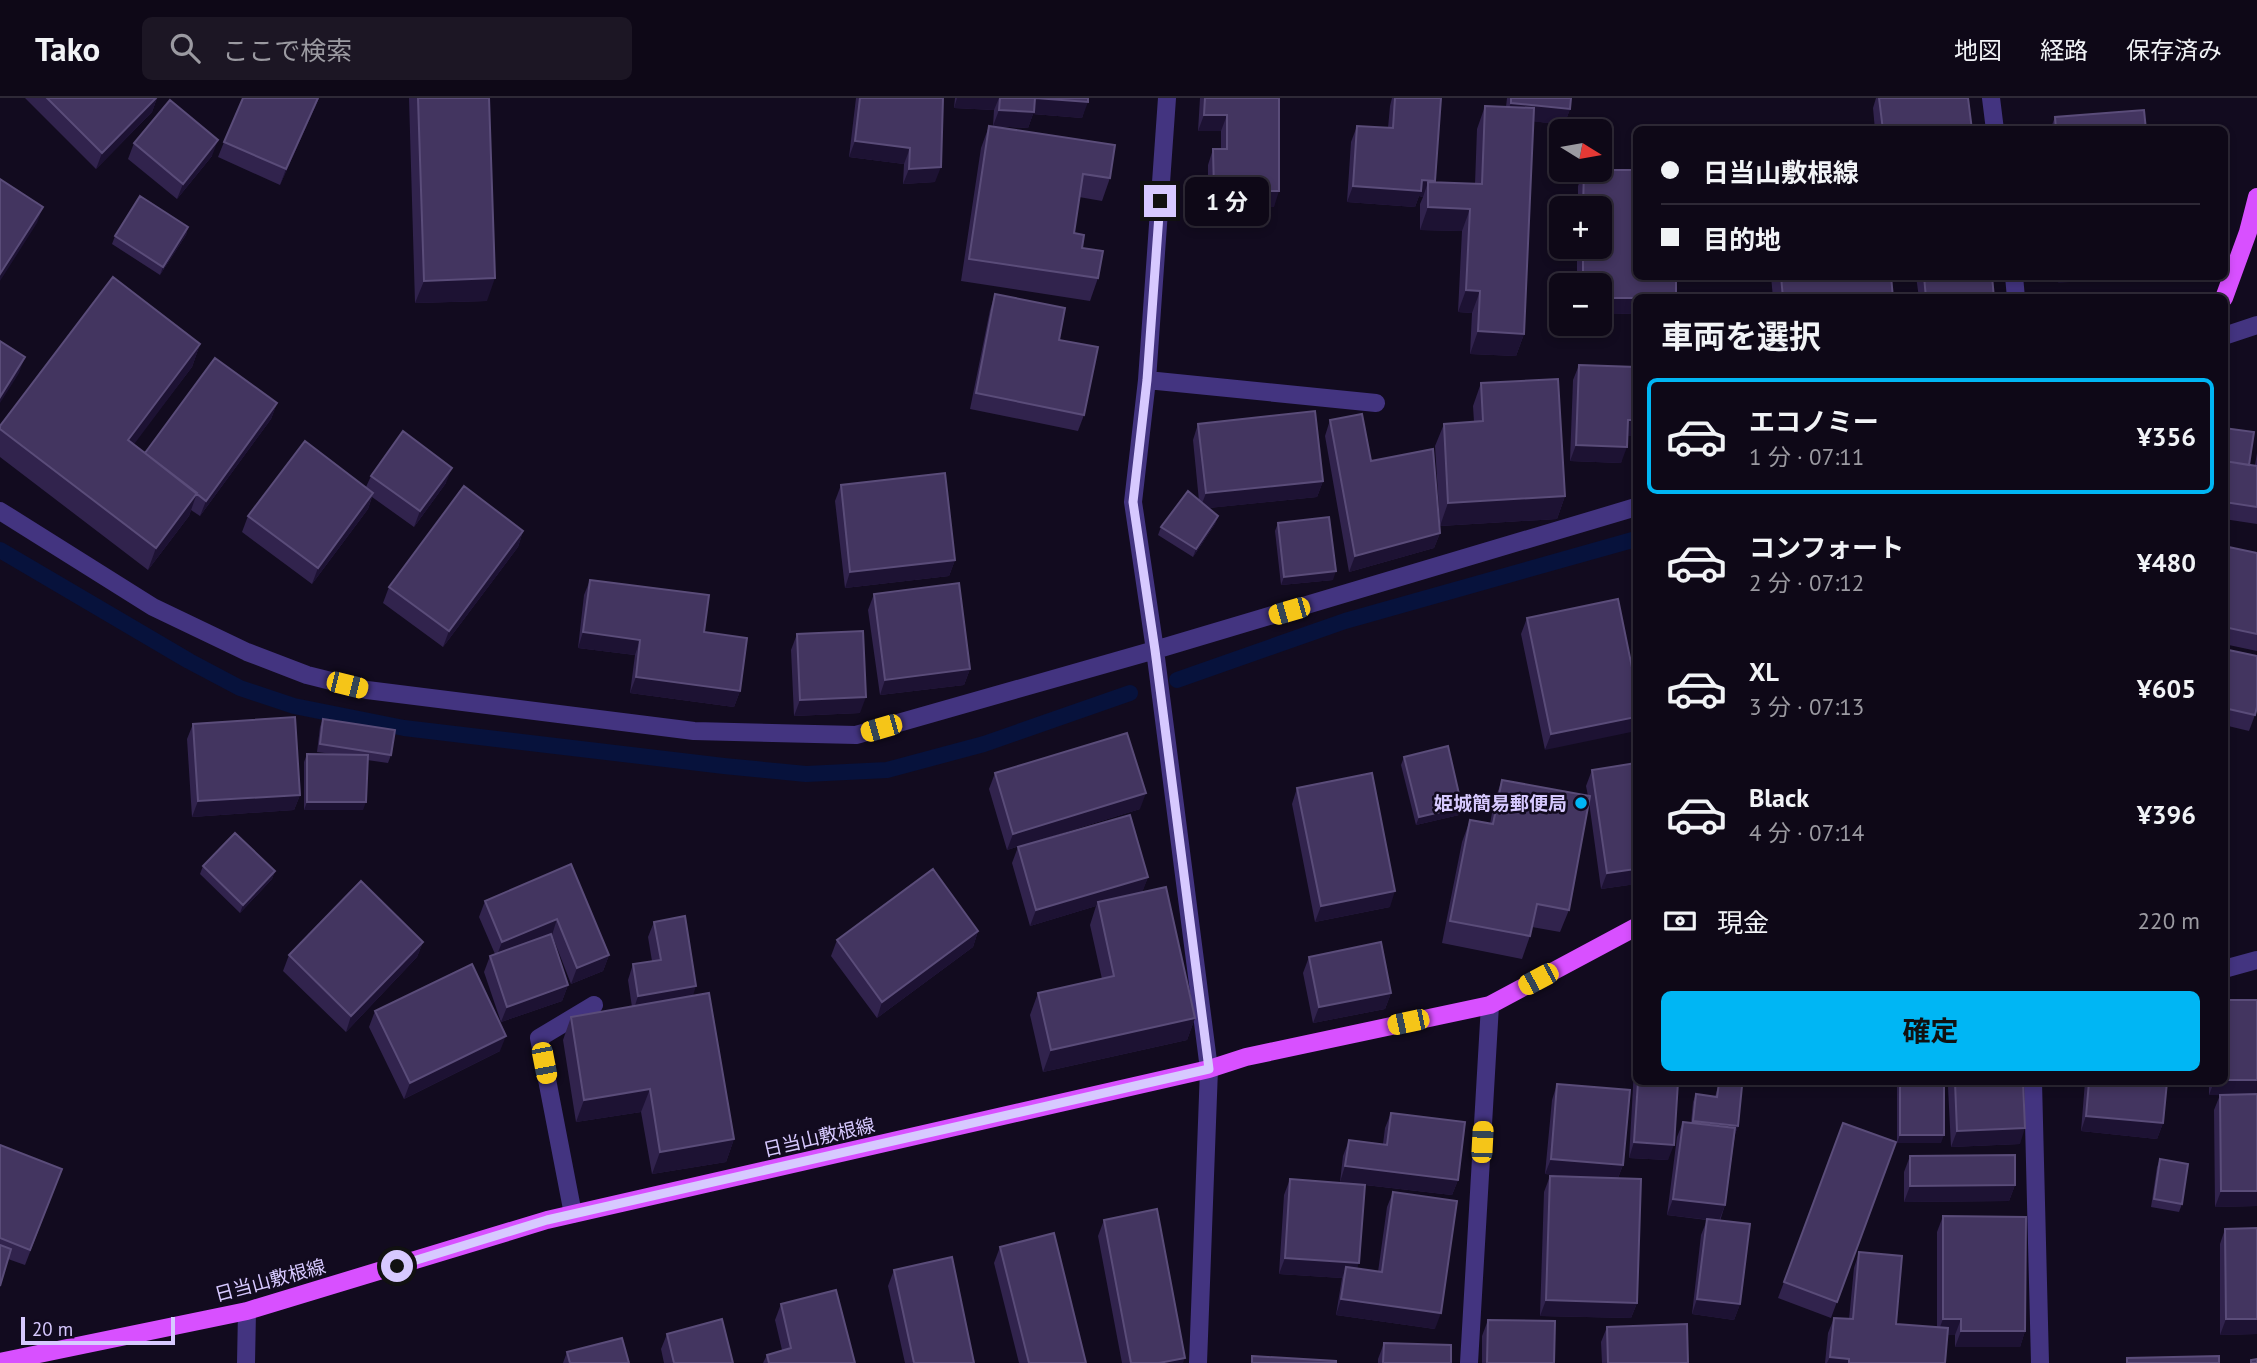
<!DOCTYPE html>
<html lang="ja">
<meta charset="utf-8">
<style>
:root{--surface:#0e0817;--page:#1c1624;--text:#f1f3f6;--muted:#9b9aa1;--line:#2e2936;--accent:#00b6f4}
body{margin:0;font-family:"PT Sans","Noto Sans JP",sans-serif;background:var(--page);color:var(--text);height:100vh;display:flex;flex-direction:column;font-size:26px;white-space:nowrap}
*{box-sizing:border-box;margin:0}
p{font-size:23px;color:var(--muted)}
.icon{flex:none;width:38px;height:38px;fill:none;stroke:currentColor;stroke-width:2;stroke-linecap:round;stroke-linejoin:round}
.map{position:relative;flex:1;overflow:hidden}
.panel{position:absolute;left:1633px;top:196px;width:595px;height:791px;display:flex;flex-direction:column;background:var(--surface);border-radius:10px;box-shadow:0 4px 10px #0003,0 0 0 2px var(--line)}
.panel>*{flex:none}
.hud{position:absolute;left:1633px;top:28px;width:595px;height:154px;border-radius:10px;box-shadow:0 4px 10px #0003,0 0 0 2px var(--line);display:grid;align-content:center;height:154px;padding:0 28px;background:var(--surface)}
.needle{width:46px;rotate:101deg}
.controls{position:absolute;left:1549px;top:21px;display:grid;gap:14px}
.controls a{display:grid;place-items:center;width:63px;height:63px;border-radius:10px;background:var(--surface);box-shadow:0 4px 10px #0003,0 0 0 2px var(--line);font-size:35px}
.scale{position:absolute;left:21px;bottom:18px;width:154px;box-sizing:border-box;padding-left:7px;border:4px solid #d7c9ff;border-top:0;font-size:19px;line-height:24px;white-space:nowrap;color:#d7c9ff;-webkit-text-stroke:5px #120b1f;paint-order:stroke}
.end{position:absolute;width:32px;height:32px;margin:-16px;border:9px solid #d7c9ff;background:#111;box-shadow:0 0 0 4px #111}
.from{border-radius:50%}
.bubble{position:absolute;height:49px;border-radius:10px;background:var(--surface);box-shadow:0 4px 10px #0003,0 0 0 2px var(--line);font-size:23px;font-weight:700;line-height:49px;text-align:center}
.car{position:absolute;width:21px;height:42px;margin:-21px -10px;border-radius:9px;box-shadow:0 0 5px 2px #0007;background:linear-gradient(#f5c518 24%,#345 0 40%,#f5c518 0 76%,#345 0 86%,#f5c518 0)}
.hud b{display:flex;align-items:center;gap:24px;height:66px;font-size:26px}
.hud b+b{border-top:2px solid var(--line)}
.hud i{width:18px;height:18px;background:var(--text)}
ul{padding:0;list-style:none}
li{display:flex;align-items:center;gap:21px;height:116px;margin:0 14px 10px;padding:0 14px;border:4px solid transparent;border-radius:10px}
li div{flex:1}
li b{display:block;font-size:26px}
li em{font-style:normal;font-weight:700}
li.on{border-color:var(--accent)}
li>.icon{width:63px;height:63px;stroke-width:1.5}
h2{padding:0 28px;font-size:32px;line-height:84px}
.pay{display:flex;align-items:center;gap:18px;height:77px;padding:0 28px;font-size:26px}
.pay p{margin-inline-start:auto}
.primary-button{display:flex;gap:14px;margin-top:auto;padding:14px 28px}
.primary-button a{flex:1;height:80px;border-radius:10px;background:var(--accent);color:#111;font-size:28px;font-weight:700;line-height:80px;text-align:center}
header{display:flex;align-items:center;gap:42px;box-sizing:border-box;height:98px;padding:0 35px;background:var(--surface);border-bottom:2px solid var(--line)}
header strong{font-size:33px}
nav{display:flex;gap:38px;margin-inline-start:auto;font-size:24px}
.search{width:490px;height:63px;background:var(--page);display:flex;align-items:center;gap:18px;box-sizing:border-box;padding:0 24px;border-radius:10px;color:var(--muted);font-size:26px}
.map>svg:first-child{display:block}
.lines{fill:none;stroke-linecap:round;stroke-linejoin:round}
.stream{stroke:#07123c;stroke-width:16}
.minor{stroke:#433480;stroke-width:18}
.major{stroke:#d850ff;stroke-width:18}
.wall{fill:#31234d}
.shaded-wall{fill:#1d1233}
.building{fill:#433560;stroke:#5a4c79;stroke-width:2}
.route{stroke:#d7c9ff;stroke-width:9}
.poi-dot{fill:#00b6f4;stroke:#120b1f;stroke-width:2.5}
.labels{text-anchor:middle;stroke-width:5;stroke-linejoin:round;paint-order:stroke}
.poi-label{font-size:19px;font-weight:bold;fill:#d7c9ff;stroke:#120b1f;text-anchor:end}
.street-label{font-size:19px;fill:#d7c9ff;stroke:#120b1f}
</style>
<header>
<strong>Tako</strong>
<div class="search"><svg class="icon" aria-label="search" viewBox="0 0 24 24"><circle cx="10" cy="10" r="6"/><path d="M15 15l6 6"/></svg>ここで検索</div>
<nav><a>地図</a><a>経路</a><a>保存済み</a></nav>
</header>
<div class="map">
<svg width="2257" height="1265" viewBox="0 0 2257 1265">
<rect width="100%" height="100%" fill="#120b1f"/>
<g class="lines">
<path class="stream" d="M0,452L189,563L240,590L294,608L404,630L724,668L806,676L887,672L984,646L1130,595
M1177,582L1345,523L1636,441"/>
<path class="minor" d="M1167,0L1147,282L1133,404L1155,552L1209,971L1198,1265
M1991,0L1995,32
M2014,178L2016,200
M2224,238L2257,227
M1147,282L1376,305
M0,413L153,509L247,554L307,577L367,592L694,633L856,637L1155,552L1636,409
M2224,871L2257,862
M2033,984L2040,1265
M573,1116L539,940L594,907
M246,1265L247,1213
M1469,1265L1490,907"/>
<path class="major" d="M2224,200L2248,134L2257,99
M0,1264L247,1213L547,1122L1209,971L1246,959L1490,907L1636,829"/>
</g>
<path class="wall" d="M25,0H157L152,14L96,71Z
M319,0L280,87L218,59L224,44Z
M409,0H489L487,203L415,205Z
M856,0H943L935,84L903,86L904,66L849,59Z
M955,0H1088L1082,20L1033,16L1028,30L993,28L994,12L954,10Z
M1200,0H1279L1274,109H1208V67L1213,51H1221V33H1198Z
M1392,0H1441L1435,84L1475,86L1477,31L1485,8L1506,9L1507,0H1571L1570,11L1564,27L1533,23L1524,236L1516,258L1470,256L1472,215L1458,214L1462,133L1420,132V106L1423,99L1419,98L1415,109L1347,104L1351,44L1357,28L1388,30L1390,8Z
M1876,0H1879L1972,32H1875L1873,10Z
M2055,19L2146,32H2050Z
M989,28L1110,80L1102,103L1079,99L1074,135L1098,180L1090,203L961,183L981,50Z
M134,45L212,58L177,101L128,61Z
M1584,72H1636V178H1676V200H1636V216L1600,215V187H1577V149H1600V110H1578V88Z
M188,129L186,137L160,177L112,146L115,138Z
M1771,178H1891L1893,200H1773Z
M1916,178H1992L1994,200H1919Z
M995,196L1059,242L1084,317L1078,333L970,311L990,212Z
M200,246L192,269L133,346L145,355L277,305L271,321L200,418L191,412L189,418L148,472L0,359V328Z
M1579,267L1627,338L1621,365L1570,363L1573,282Z
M1481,285L1565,398L1557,421L1440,428L1435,348L1444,326L1474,324L1473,308Z
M1330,322L1440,435L1434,450L1349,474L1325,338Z
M1198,326L1323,383L1317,399L1208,410L1218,418L1215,426L1193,459L1158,437L1161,429L1199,403L1193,342Z
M2224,330L2249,367H2255L2257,355V426L2224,421Z
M371,378L446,385L414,429L372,399L368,411L312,486L242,434L248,418L366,389Z
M841,387L955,462L949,478L845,490L835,403Z
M1278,425L1333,482L1281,487L1275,433Z
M523,433L518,449L443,549L383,505L389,489Z
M2224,448L2257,455V553L2224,546Z
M590,482L704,534L740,593L734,609L630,595L635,557L578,550L584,497Z
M874,496L970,571L964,587L880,597L868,512Z
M1618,501L1545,652L1521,536L1527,520Z
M797,536L860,615L794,618L791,552Z
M2224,551L2255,617L2249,633L2224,627Z
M323,621L391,657L388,665L367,662L363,712H304V664L307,656H332L317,654L320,629Z
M193,626L300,697L294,712L192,719L187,641Z
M1404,659L1459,717L1416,727L1401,667Z
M1636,665V786L1601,791L1589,704L1569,812L1560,834L1532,829L1530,838L1522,861L1442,845L1462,744L1470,722L1490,726L1494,704L1502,682L1588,698L1586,688L1592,672Z
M995,675L1140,711L1007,752L989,691Z
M1297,690L1390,809L1315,824L1292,706Z
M1018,749L1148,779L1142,794L1195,920L1187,942L1043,974L1030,917L1038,895L1102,881L1090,827L1096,808L1030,828L1012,765Z
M571,766L609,857L603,873L571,886L552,837L568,887L562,903L501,924L484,874L490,858L495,856L479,819L485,803Z
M203,768L275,773L272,781L240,815L200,776Z
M654,824L693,898L734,1041L726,1064L652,1076L641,1014L576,1024L563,942L571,919L632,909L628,882L633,866L652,863L648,839Z
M978,833L973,849L877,920L831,858L837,842Z
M423,844L417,859L346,934L283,873L289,857Z
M1309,859L1391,895L1385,911L1313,925L1303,875Z
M375,913L500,953L404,1001L369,929Z
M1636,966V984H1678L1668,1062L1629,1060L1634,971Z
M1897,984H1944L1941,1045H1897Z
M1950,984H2023L2020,1046L1951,1049L1948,989Z
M2085,984H2167L2163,1025L2157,1041L2081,1033Z
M2209,984H2224L2257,1108L2215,1109L2214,1012L2220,997H2209Z
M1719,985L1738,1028L1735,1036L1725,1107L1720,1123L1740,1206L1734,1222L1692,1216L1701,1137L1707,1122L1667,1117L1677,1039L1683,1024L1691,1025L1693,1004L1696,996L1715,999Z
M1557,986L1623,1067L1618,1080L1637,1205L1631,1220L1540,1218L1544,1094L1550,1078H1567L1545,1076L1552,1002Z
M1391,1015L1458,1082L1452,1097L1365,1087L1357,1171L1378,1174L1387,1109L1393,1094L1435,1231L1336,1217L1342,1180L1279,1176L1284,1097L1290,1081L1361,1086L1340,1084L1343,1058L1349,1042L1383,1046L1385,1030Z
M1843,1025L1896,1044L1831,1220L1778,1200Z
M0,1047L62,1071L25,1167L8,1161L0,1188Z
M1910,1058L2015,1087L2009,1103L1904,1104V1074Z
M2160,1061L2182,1106L2179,1114L2151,1109L2157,1069Z
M1943,1118L2025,1233L2020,1249H1955V1237H1947L1945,1265H1825L1828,1235L1834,1220L1849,1221L1854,1170L1859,1154L1896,1226L1937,1229V1134Z
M1104,1122L1183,1265H1122L1098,1138Z
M2225,1131L2257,1236L2220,1237V1146Z
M1000,1149L1086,1265H1019L994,1165Z
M894,1172L974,1265H905L888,1188Z
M781,1206L855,1265H763L767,1257L782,1252L775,1222Z
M1488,1222L1554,1265H1482V1238Z
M1607,1229L1688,1265H1602L1601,1244Z
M667,1236L733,1265H664L661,1251Z
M1384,1245L1451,1265H1378V1261Z
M567,1254L629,1265H563Z"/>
<path class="shaded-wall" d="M156,0H157L152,14L96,71L102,55Z
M318,0H319L280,87L286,71Z
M957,0H999L994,12L954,10Z
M1035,0L1088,4L1082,20L1033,16L1028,30L993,28L999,12Z
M1511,5L1570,11L1564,27L1505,20Z
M1204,17H1227L1221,33H1198Z
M218,42L212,58L177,101L183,86Z
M855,43L910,50L904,66L849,59Z
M941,69L935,84L903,86L909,71Z
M1422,82L1435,83L1428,84L1423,99L1419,98L1415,109L1347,104L1353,88Z
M1214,93H1279L1274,109H1208Z
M43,109L37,125L0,183V176Z
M1428,109L1470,111L1462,133L1420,132Z
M188,129L186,137L160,177L163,169Z
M2061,178H2142L2058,185Z
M495,180L487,203L415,205L424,183Z
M1466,192L1480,193L1472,215L1458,214Z
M1600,200H1636V216L1600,215Z
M1478,233L1524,236L1516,258L1470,256Z
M200,246L192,269L120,365L128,342Z
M25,259L19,275L0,305V299Z
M277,305L271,321L200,418L206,403Z
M1628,322H1636V338H1622Z
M1576,347L1627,349L1621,365L1570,363Z
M452,370L446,385L414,429L420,413Z
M1323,383L1317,399L1200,411L1206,395Z
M197,395L189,418L148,472L156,450Z
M373,395L368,411L312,486L318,470Z
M1565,398L1557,421L1440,428L1448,405Z
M1218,418L1215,426L1193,459L1196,451Z
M523,433L518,449L443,549L449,533Z
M1440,435L1434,450L1349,474L1355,458Z
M955,462L949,478L845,490L850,474Z
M1336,473L1333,482L1281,487L1284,479Z
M583,534L640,542L635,557L578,550Z
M970,571L964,587L880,597L885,582Z
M636,579L740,593L734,609L630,595Z
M866,599L860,615L794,618L800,602Z
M1636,619V633L1545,652L1551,636Z
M1146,695L1140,711L1007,752L1013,736Z
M300,697L294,712L192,719L198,703Z
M307,704H366L363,712H304Z
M1462,709L1459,717L1416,727L1419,719Z
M1636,771V786L1601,791L1607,775Z
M275,773L272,781L240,815L243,807Z
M1148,779L1142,795L1098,804L1096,808L1030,828L1036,812Z
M1395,793L1390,809L1315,824L1321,808Z
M557,821L552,837L496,860L502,844Z
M978,833L973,849L877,920L882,904Z
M423,844L417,859L346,934L351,918Z
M609,857L603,873L571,886L577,870Z
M568,887L562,903L501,924L507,909Z
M696,888L691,904L633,914L638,898Z
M1391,895L1385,911L1313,925L1319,909Z
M1195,920L1187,942L1043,974L1051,952Z
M506,938L500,953L404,1001L410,985Z
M2224,982H2257V998L2209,997L2214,984H2224Z
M1744,984H1766L1765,986Z
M650,991L641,1014L576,1024L584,1002Z
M2086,1018L2163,1025L2157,1041L2081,1033Z
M1693,1023L1738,1028L1735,1036L1690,1031Z
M2025,1030L2020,1046L1951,1049L1957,1033Z
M1900,1037H1944L1941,1045H1897Z
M734,1041L726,1064L652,1076L660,1054Z
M1634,1044L1674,1047L1668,1062L1629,1060Z
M1551,1061L1623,1067L1617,1082L1545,1076Z
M1345,1068L1458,1082L1452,1097L1340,1084Z
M2015,1087L2009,1103L1904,1104L1910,1088Z
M2221,1093H2257V1108L2215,1109Z
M1673,1101L1725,1107L1719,1123L1667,1117Z
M1285,1160L1359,1165L1353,1181L1346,1169L1342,1180L1279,1176Z
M1341,1201L1441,1215L1435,1231L1336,1217Z
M1697,1201L1740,1206L1734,1222L1692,1216Z
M1546,1202L1637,1205L1631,1220L1540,1218Z
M1943,1221H1961L1955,1237H1937Z
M2226,1221H2257V1236L2220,1237Z
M1961,1233H2025L2020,1249H1955Z
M1830,1259L1849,1261L1848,1265H1827Z
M1185,1260L1183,1265H1159Z"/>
<path class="building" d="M47,0H156L102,55Z
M243,0H318L286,71L224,44Z
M418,0H489L495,180L424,183Z
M860,0H943L941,69L909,71L910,50L855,43Z
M1000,0H1088V4L1035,0L1034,14L999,12Z
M1205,0H1279V93H1214L1213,51H1227V17H1204Z
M1395,0H1441L1435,83L1422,82L1421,93L1353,88L1357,28L1393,30Z
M1511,0H1571L1570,11L1511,5Z
M1879,0H1968L1972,32H1883Z
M170,2L218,42L183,86L134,45Z
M1485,8L1534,10L1524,236L1478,233L1480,193L1466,192L1470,111L1428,109V84L1482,86Z
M2144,12L2146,32H2056L2055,19Z
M989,28L1115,47L1110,80L1083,76L1074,135L1084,137L1082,150L1103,153L1098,180L969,161Z
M1584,72H1636V178H1676V200H1600V187H1583V149H1600V110H1583Z
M0,81L43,109L0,176Z
M140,98L188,129L163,169L115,138Z
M1781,178H1891L1893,200H1817L1816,198L1783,200Z
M1924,178H1992L1994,200H1926Z
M113,179L200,246L128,342L197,395L156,450L0,331V328Z
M995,196L1065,210L1059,242L1098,249L1084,317L976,295Z
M0,243L25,259L0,299Z
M215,260L277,305L206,403L145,355Z
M1579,267L1636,269V322H1628L1627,349L1576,347Z
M1558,281L1565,398L1448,405L1444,326L1483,323L1481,285Z
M1315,313L1323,383L1206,395L1198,326Z
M1362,316L1371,363L1433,351L1440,435L1355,458L1330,322Z
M2224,330L2254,334L2249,367L2224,363Z
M403,333L452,370L420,413L371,378Z
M305,343L373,395L318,470L248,418Z
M2224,363L2257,368V409L2224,404Z
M945,375L955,462L850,474L841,387Z
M464,388L523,433L449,533L389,489Z
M1188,393L1218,418L1196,451L1161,429Z
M1329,419L1336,473L1284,479L1278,425Z
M2224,448L2257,455V536L2224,529Z
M590,482L709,497L704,534L747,540L740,593L636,579L640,542L583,534Z
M959,485L970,571L885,582L874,496Z
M1618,501L1636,589V619L1551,636L1527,520Z
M863,533L866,599L800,602L797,536Z
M2224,551L2257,558V609L2255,617L2224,610Z
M295,619L300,697L198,703L193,626Z
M323,621L395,632L391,657L320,646Z
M1127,635L1146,695L1013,736L995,675Z
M1448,648L1462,709L1419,719L1404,659Z
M307,656L368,657L366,704H307Z
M1636,665V771L1607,775L1592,672Z
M1372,675L1395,793L1321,808L1297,690Z
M1502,682L1590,698L1569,812L1537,806L1530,838L1450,823L1470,722L1493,726Z
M1130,717L1148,779L1036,812L1018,749Z
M235,735L275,773L243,807L203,768Z
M571,766L609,857L577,870L557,821L502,844L485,803Z
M933,771L978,833L882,904L837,842Z
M361,783L423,844L351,918L289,857Z
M1166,789L1195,920L1051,952L1038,895L1114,878L1098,804Z
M685,818L696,888L638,898L633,866L661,862L654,824Z
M551,836L568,887L507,909L490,858Z
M1381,844L1391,895L1319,909L1309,859Z
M472,866L506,938L410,985L375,913Z
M709,895L734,1041L660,1054L650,991L584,1002L571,919Z
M2224,902H2257V982H2224Z
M1638,984H1678L1674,1047L1634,1044Z
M1900,984H1944V1037H1900Z
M1955,984H2023L2025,1030L1957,1033Z
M2089,984H2167L2163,1025L2086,1018Z
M1719,985L1742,988L1738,1028L1693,1023L1696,996L1717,999Z
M1557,986L1630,992L1623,1067L1551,1061Z
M2257,996V1093H2221L2220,997Z
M1391,1015L1465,1024L1458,1082L1345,1068L1349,1042L1387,1047Z
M1683,1024L1735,1030L1725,1107L1673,1101Z
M1843,1025L1896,1044L1837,1204L1784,1184Z
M0,1047L62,1071L30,1152L0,1140Z
M2015,1057V1087L1910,1088V1058Z
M2160,1061L2188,1066L2182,1106L2154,1101Z
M1550,1078L1641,1081L1637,1205L1546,1202Z
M1290,1081L1365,1087L1359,1165L1285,1160Z
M1393,1094L1457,1103L1441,1215L1341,1201L1346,1169L1382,1174Z
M1157,1111L1185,1260L1159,1265H1131L1104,1122Z
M1943,1118L2026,1119L2025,1233H1961V1221H1943Z
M1707,1121L1750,1126L1740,1206L1697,1201Z
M2257,1130V1221H2226L2225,1131Z
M1054,1135L1086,1265H1029L1000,1149Z
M0,1147L11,1151L0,1188Z
M1859,1154L1902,1158L1896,1226L1948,1230L1945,1265H1849V1261L1830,1259L1834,1220L1853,1221Z
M952,1159L974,1265H914L894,1172Z
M836,1192L855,1265H769L767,1257L791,1250L781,1206Z
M722,1221L733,1265H674L667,1236Z
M1488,1222L1555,1223L1554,1265H1487Z
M1687,1226L1688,1265H1608L1607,1229Z
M622,1240L629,1265H570L567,1254Z
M1384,1245L1451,1247V1265H1383Z
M1252,1258L1336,1263V1265H1252Z
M2219,1258V1265H2127V1260Z
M2257,1261V1265H2251V1262Z"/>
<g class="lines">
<path class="route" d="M397,1168L547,1122L1209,971L1155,552L1133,404L1147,282L1160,103"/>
</g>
<circle class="poi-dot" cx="1581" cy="705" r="7"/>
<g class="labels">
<g class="poi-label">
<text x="1567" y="712">姫城簡易郵便局</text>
</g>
<g class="street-label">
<text transform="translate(819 1039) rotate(-13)" y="7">日当山敷根線</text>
<text transform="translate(270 1182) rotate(-15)" y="7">日当山敷根線</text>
</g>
</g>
</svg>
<div class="controls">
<a><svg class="needle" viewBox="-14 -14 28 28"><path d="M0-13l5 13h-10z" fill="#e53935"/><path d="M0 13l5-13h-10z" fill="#9b9aa1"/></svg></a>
<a>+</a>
<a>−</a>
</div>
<div class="scale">20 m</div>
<i class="end from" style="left:397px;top:1168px"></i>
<i class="end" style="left:1160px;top:103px"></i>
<div class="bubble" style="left:1185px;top:79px;width:84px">1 分</div>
<i class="car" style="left:1289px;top:513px;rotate:254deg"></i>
<i class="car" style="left:347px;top:587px;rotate:104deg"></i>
<i class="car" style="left:881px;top:630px;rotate:254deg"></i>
<i class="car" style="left:1538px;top:881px;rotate:242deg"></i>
<i class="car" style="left:1408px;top:924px;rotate:258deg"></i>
<i class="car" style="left:544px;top:965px;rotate:169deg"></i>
<i class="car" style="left:1482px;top:1044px;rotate:3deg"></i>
<div class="hud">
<b><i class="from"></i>日当山敷根線</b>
<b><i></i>目的地</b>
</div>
<section class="panel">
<h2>車両を選択</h2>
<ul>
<li class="on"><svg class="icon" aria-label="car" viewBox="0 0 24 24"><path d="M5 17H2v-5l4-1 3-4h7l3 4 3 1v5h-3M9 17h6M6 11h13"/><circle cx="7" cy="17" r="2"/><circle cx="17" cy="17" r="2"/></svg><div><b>エコノミー</b><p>1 分 · 07:11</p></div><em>¥356</em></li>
<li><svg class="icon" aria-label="car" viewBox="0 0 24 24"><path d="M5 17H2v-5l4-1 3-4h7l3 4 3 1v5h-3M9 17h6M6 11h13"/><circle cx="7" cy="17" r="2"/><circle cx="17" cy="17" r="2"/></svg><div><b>コンフォート</b><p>2 分 · 07:12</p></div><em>¥480</em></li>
<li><svg class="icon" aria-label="car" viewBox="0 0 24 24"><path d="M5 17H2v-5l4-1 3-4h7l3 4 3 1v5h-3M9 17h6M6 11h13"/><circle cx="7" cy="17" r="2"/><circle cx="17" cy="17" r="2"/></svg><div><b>XL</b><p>3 分 · 07:13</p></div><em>¥605</em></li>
<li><svg class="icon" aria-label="car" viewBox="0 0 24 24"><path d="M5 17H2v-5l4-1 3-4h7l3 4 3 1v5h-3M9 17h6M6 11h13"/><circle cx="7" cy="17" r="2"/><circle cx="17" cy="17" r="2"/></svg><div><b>Black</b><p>4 分 · 07:14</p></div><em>¥396</em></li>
</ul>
<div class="pay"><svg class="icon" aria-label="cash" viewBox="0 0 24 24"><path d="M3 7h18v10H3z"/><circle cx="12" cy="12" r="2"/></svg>現金<p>220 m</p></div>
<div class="primary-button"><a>確定</a></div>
</section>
</div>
